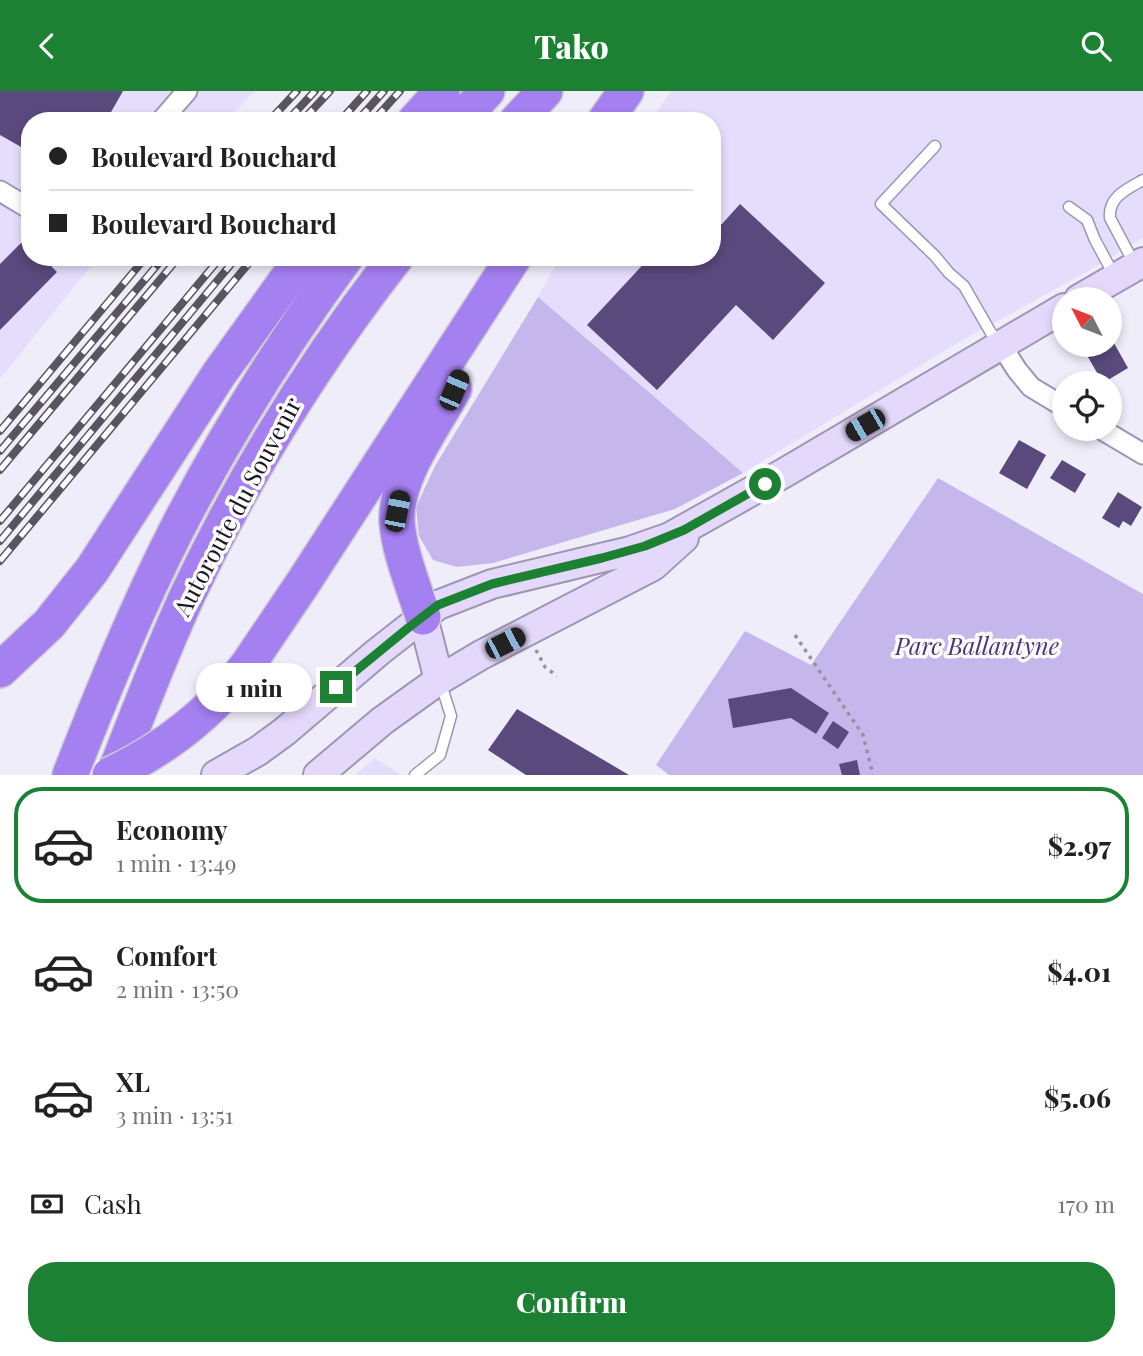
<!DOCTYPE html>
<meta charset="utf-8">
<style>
:root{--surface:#fff;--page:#f6f6f6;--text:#222;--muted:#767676;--line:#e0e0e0;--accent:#1d8134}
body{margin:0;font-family:"Playfair Display",serif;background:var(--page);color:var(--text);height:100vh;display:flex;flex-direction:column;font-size:26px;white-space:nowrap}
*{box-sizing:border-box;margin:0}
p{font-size:23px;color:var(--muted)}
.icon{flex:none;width:38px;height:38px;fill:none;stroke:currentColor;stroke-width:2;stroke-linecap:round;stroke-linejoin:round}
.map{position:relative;height:684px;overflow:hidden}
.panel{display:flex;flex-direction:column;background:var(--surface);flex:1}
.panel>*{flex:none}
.guide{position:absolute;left:21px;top:21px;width:700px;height:154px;border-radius:28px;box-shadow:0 4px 10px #0003;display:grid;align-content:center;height:154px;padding:0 28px;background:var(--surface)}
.needle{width:46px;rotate:312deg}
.fabs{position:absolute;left:1052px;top:196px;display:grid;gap:14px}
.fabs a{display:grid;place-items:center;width:70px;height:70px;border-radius:50%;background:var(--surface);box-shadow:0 4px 10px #0003;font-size:35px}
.end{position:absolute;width:32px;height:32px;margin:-16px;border:9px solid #1d8134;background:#fff;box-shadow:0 0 0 4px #fff}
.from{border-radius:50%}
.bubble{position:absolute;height:49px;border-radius:24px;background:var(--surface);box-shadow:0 4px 10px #0003;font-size:23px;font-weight:800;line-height:49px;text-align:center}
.car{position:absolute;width:21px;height:42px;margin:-21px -10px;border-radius:9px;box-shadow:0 0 5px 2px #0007;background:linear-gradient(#222 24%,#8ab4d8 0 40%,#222 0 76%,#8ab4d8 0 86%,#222 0)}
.guide b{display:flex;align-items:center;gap:24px;height:66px;font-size:26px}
.guide b+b{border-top:2px solid var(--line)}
.guide i{width:18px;height:18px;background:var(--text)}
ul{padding:12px 0 0;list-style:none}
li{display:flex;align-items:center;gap:21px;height:116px;margin:0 14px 10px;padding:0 14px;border:4px solid transparent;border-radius:28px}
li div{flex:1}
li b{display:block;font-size:26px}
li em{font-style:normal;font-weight:800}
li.on{border-color:var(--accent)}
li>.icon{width:63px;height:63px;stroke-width:1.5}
.pay{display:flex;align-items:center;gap:18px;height:77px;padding:0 28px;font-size:26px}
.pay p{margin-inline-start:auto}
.cta{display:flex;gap:14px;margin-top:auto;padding:14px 28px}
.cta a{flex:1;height:80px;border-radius:28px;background:var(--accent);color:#fff;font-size:28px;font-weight:800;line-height:80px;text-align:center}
header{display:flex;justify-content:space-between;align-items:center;height:91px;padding:0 28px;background:var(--accent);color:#fff;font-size:32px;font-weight:800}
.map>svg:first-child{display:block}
.built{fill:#e5ddfc}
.green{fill:#c5b7eb}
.building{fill:#59497d}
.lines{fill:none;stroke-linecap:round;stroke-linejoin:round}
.lane-casing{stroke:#9e96b3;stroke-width:13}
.street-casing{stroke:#9e96b3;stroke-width:23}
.secondary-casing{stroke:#9e96b3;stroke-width:32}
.highway-casing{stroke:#cdccce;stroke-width:38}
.path{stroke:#95929e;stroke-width:3.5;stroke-dasharray:3.5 5;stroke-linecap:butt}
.lane{stroke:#fff;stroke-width:10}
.street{stroke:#fff;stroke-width:19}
.secondary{stroke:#e4d9fb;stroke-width:28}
.highway{stroke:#a580f1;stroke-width:35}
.rail-casing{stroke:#585561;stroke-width:8}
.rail{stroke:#fdfdfd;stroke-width:5;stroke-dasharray:16;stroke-linecap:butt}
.highway-bridge-casing{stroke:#cdccce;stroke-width:38;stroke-linecap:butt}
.highway-bridge{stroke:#a580f1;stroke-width:35}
.route{stroke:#1d8134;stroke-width:9}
.labels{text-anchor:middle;stroke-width:7;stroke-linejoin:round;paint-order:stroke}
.street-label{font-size:24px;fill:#1a1722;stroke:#fdfdfd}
.park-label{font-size:24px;font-style:italic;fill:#4d347b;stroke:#fdfdfd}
</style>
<header><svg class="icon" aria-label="back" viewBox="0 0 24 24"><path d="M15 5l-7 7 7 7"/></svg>Tako<svg class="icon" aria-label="search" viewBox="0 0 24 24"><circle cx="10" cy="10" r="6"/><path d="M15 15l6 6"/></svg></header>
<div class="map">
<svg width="1143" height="684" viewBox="0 0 1143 684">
<rect width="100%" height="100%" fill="#f0edfa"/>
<path class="built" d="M0,0H255L226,30H30V166H98L0,288Z
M671,0H1143V147L1081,184L961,250L743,382L538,206L560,166H712V30H650Z
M375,667L402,684H354Z"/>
<path class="green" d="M538,206L743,382L675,418L493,472L457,476L433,469L419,445L416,416L435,375Z
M938,387L1143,503V684H669L656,674L745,540L811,574Z"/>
<path class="building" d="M0,0H123L106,30H30V61L0,44Z
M740,113L825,192L773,249L736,214L657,299L587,234L650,166H712V134L722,133Z
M24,149L30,155V166H42L57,181L0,239V173Z
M1110,245L1128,277L1103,292L1085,261L1098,254H1110Z
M1019,349L1046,364L1027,398L999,382Z
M1062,369L1086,383L1075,402L1050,387Z
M1118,401L1142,416L1131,435L1123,430L1119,437L1102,427Z
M791,597L829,622L816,643L791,627L733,637L728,608Z
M517,618L629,684H526L488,659Z
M833,630L849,641L838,658L822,647Z
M857,669L860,684H842L839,673Z"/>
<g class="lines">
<g class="lane-casing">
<path id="lane" d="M935,55L881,113L935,165L949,182L964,195L991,242L999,251
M1069,116L1087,129L1095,149L1114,184
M1135,174L1110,127C1108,106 1127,98 1143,89
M415,684L440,664L451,625L441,593"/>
</g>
<g class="street-casing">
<path id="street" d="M161,30L187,0
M0,100L30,118
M1001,254L1017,279L1031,296L1064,316
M1101,338L1143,363"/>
</g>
<g class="secondary-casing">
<path id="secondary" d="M1079,208L1143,171
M423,526L439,589
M216,684L258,660L284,641L378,561L438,514L492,493L630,460L670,446L784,382L1064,217
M318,684L382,630L439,589L481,564L653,475L684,447"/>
</g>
<g class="highway-casing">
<path id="highway" d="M415,30L442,0
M459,30L487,0
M517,30L545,0
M605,30L626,0
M423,526C414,496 399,461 397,431C395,385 433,337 454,298
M247,575L303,492L514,166
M0,579L49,533L92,479L219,283L303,166
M70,684C103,600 137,516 178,436C227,341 283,252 346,166
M114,684C138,623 161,561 189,501C245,383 315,270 396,166"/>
</g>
<path class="path" d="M795,544L863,644L873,684
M536,559L545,576L557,585"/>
<use href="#lane" class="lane"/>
<use href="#street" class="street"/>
<use href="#secondary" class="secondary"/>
<use href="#highway" class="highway"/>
<g class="rail-casing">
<path id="rail" d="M269,30L297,0
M287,30L315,0
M302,30L330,0
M340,30L367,0
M357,30L384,0
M373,30L400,0
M0,340L146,166
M0,360L164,166
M0,379L179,166
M0,430L221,166
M0,450L237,166
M0,470L254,166"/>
</g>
<use href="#rail" class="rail"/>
<g class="highway-bridge-casing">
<path id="highway-bridge" d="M110,684C163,659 211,622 247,575"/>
</g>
<use href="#highway-bridge" class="highway-bridge"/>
</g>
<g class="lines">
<path class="route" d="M336,596L408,537L438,514L492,493L602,467L645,455L684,439L765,393"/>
</g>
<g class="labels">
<g class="street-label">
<text transform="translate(238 416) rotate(-62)" y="8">Autoroute du Souvenir</text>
</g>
<g class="park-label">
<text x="977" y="564">Parc Ballantyne</text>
</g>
</g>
</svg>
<div class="fabs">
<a><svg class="needle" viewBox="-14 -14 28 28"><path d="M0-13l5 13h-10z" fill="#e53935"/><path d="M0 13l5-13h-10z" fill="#767676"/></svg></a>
<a><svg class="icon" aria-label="locate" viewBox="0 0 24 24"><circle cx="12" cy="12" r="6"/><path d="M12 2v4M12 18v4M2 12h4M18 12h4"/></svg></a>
</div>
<i class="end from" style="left:765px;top:393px"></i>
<i class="end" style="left:336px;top:596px"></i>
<div class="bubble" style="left:196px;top:572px;width:116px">1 min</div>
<i class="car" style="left:454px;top:299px;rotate:23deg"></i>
<i class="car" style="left:865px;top:334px;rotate:240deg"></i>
<i class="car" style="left:397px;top:420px;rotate:11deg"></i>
<i class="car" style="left:505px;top:552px;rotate:63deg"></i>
<div class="guide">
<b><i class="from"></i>Boulevard Bouchard</b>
<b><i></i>Boulevard Bouchard</b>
</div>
</div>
<section class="panel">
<ul>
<li class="on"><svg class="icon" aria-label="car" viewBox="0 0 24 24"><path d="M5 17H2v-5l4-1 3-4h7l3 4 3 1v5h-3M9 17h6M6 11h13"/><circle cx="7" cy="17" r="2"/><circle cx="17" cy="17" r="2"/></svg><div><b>Economy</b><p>1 min · 13:49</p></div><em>$2.97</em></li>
<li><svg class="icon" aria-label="car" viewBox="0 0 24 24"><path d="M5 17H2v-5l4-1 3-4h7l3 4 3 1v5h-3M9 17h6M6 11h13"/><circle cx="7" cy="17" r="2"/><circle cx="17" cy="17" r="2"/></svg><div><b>Comfort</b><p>2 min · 13:50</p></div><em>$4.01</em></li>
<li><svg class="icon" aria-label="car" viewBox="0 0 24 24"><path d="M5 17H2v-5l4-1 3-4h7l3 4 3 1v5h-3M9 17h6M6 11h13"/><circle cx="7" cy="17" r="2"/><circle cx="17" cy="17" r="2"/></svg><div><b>XL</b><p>3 min · 13:51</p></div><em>$5.06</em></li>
</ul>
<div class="pay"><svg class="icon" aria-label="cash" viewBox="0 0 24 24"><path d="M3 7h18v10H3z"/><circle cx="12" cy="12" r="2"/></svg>Cash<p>170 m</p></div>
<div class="cta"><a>Confirm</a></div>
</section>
